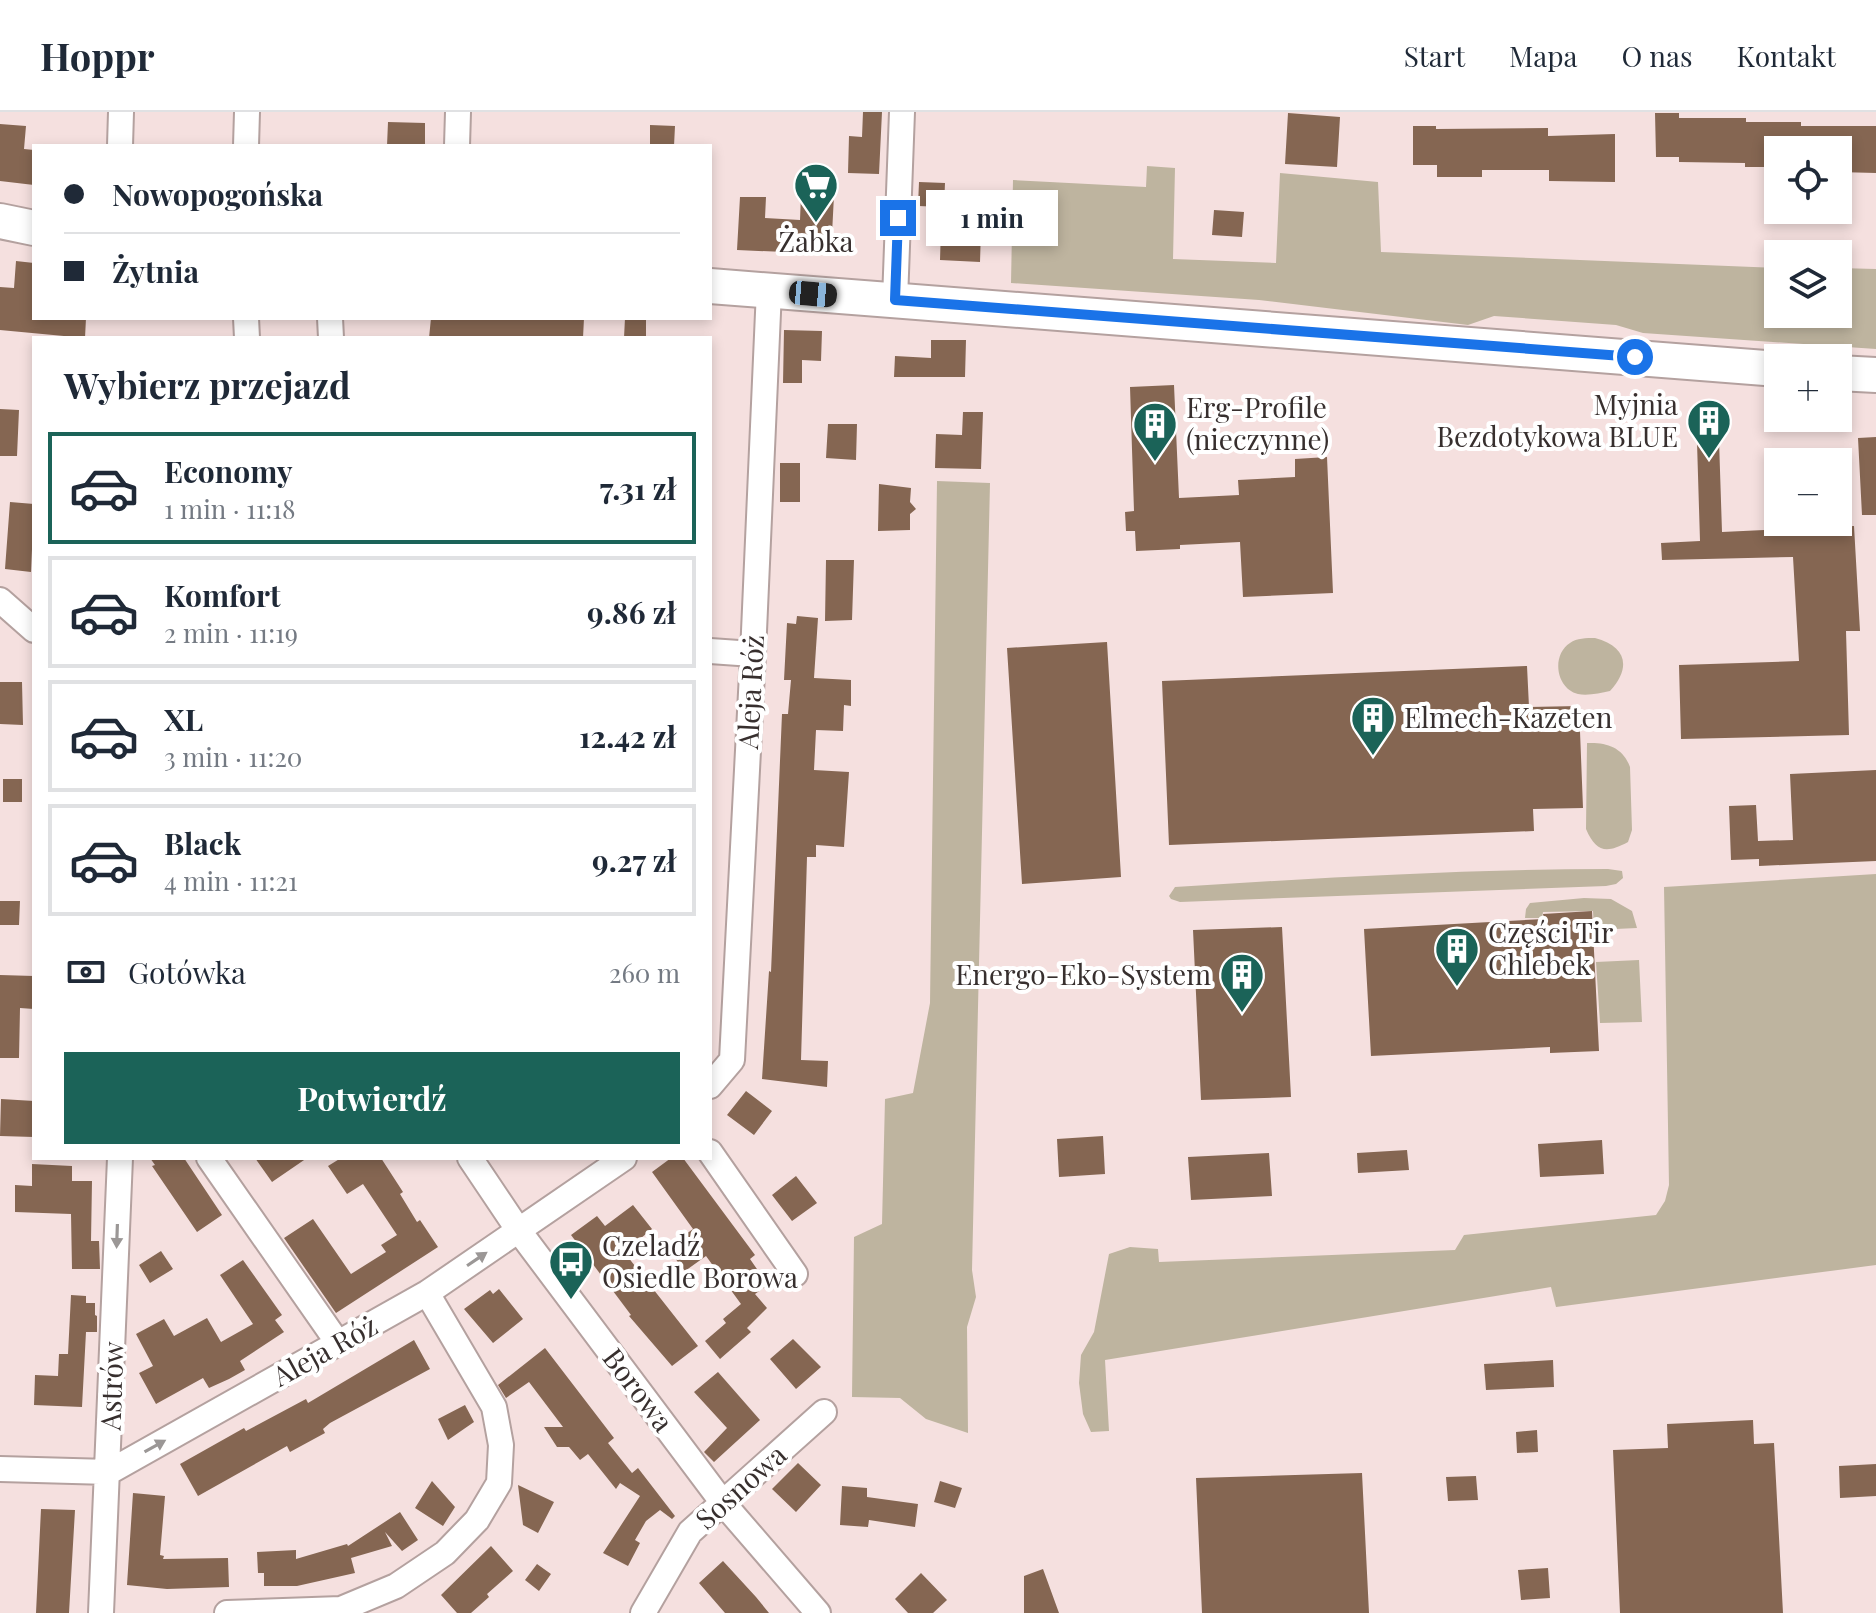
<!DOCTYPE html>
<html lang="pl">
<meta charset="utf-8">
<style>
:root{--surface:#fff;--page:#f6f6f7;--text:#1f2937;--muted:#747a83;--line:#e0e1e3;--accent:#1b6358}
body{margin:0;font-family:"Playfair Display",serif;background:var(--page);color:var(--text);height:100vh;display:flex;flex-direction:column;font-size:30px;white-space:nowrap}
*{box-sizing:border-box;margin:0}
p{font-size:26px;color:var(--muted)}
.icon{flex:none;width:44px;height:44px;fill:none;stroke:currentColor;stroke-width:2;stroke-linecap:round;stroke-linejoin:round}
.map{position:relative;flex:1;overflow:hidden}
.side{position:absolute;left:32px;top:224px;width:680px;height:824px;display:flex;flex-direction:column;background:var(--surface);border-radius:0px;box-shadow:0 4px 12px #0003}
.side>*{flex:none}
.banner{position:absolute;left:32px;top:32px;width:680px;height:176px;border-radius:0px;box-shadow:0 4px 12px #0003;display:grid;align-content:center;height:176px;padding:0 32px;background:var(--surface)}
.controls{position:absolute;left:1764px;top:24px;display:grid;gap:16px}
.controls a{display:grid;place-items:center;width:88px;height:88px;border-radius:0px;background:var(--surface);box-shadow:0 4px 12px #0003;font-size:40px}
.end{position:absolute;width:36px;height:36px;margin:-18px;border:10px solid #1a73e8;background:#fff;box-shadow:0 0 0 4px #fff}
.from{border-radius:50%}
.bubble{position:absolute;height:56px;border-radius:0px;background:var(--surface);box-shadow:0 4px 12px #0003;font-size:26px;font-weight:700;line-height:56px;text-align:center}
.car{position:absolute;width:24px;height:48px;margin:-24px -12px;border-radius:10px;box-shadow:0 0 6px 2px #0007;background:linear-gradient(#222 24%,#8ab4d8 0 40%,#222 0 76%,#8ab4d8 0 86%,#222 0)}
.banner b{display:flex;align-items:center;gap:28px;height:76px;font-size:30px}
.banner b+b{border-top:2px solid var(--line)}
.banner i{width:20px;height:20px;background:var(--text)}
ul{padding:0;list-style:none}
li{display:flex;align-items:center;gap:24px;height:112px;margin:0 16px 12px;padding:0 16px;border:4px solid var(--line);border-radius:0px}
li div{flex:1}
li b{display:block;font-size:30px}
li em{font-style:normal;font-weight:700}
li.current{border-color:var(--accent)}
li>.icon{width:72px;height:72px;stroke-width:1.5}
h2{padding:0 32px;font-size:36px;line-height:96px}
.pay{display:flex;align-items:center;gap:20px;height:88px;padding:0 32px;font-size:30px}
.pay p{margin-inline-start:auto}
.action{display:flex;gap:16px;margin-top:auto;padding:16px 32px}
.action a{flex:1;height:92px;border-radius:0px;background:var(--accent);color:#fff;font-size:32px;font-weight:700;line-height:92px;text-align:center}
header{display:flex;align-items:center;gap:48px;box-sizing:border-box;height:112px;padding:0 40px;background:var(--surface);border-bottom:2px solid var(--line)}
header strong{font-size:38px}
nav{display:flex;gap:44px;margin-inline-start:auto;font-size:28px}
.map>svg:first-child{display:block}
.green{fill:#beb49f}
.building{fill:#856652}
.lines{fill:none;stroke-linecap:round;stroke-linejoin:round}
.street-casing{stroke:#b4a19f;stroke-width:28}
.secondary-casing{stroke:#b4a19f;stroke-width:38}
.street{stroke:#fff;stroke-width:24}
.secondary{stroke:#fff;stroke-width:34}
.oneway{fill:#9b9796}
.route{stroke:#1a73e8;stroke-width:10}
.labels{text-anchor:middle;stroke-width:8;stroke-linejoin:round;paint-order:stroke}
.poi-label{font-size:28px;fill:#372f2e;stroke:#fff;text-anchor:start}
.street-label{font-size:28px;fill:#372f2e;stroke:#fff}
</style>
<header>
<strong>Hoppr</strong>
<nav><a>Start</a><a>Mapa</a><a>O nas</a><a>Kontakt</a></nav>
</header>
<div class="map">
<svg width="1876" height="1501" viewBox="0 0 1876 1501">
<rect width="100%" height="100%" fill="#f5e0df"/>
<path class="green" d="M1147,54L1175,56L1173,147L1276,151L1280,61L1378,70L1381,140L1778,156V202H1838V156L1876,157V237L1643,221L1616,213L1494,204L1468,213L1259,188L1011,171L1013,68L1146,75Z
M937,369L990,371L972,1158L976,1185L967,1215L968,1321L926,1307L900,1286L852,1285L854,1125L882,1112L885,987L913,981L930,891Z
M1595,526C1626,534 1632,555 1610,579C1600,581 1588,584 1578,582C1556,577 1551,543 1570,531C1577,526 1586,526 1595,526Z
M1587,631C1606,630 1623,635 1630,655L1632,718L1628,730C1606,742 1596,740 1586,717Z
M1608,757L1622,759L1623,766L1616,772L1606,774L1180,790L1171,787L1169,784L1175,775C1319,766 1464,757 1608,757Z
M1876,762V1153L1556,1195L1551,1175L1105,1248L1109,1319L1091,1320L1083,1302L1079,1271L1081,1243L1094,1220L1109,1142L1130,1135L1158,1137L1159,1150L1455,1138L1464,1123L1656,1103L1665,1089L1669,1073L1664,775Z
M1584,786L1611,787L1632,799L1637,816L1594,818L1593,799L1543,800L1542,806H1525L1526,797L1530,791Z
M1639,848L1642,910L1600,911L1596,850Z"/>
<path class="building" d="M863,0H882L879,62L848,61L849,24L862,25Z
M1288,1L1340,5L1337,55L1285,52Z
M1655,1H1679V6H1746V10H1801V14H1876V61L1838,60V38H1778V55H1745V51L1679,50V45H1656Z
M388,10L425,11V34H387Z
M0,12L26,14L24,37L34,38V73L0,69Z
M650,13L675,14L674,34H650Z
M1413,14H1436V17L1548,16V24L1615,22V70L1549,69V58H1482V65H1437V53H1413Z
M919,70L945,71L944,95L918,94Z
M801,82L834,83L831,142L737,138L740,85H766L765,106L800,108Z
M1214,98L1244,100L1242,125L1212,123Z
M941,116L981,118L980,150L940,148Z
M16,149L34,151V206H86L85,226L0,218V175L14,176Z
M431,206H584L583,226H429Z
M625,206H646V226H624Z
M784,218L822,219L821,249L802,248V271H783Z
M931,228H966L965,265H894L895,244L931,246Z
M1174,273L1179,386L1239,383L1238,368L1295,365V347L1327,345L1333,481L1243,485L1240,430L1180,433V437L1136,439L1135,419H1126L1125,400L1134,399L1130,275Z
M0,297L19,298L17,344H0Z
M1696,297H1718L1722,420L1854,414L1860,519H1846L1849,623L1681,627L1679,553L1799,549L1793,445L1662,448L1661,431L1700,429Z
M963,300H983L981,357L935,356L936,322L962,323Z
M828,312H857L856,348L826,346Z
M1876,325V403H1862L1858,326Z
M780,351H800V390H780Z
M879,372L911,376L910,390L916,397L910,402V418L878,419Z
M10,390L34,392L31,460L5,457Z
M826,448H854L852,508L825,509Z
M797,504L818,506L814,566L851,568V594L844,593L843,619L816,618L814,658L849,660L844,735L816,733V745H807L801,948L828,949L827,975L762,967L769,859L771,860L782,602H788L791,568H784L787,511L796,512Z
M1107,530L1121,765L1022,772L1007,536Z
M1527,554L1529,595L1579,594L1583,696L1533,697L1534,719L1169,733L1162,569Z
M0,570H22L23,613L0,612Z
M1876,658V749L1759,754V747L1731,748L1729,694L1756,693L1758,729L1793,728L1790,662Z
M3,667H22V690H3Z
M0,789H20L19,813H0Z
M1592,799L1599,939L1550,941V935L1371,944L1364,817L1544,807L1543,802Z
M1282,815L1291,985L1201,988L1193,818Z
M0,863L34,864V897L20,896L19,946H0Z
M746,979L772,999L754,1023L727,1003Z
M1,987L34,989V1025L0,1024Z
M1103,1024L1105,1062L1059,1065L1057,1027Z
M1602,1028L1604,1062L1540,1065L1538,1032Z
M1407,1038L1409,1058L1358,1061L1357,1041Z
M1269,1041L1272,1084L1191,1088L1188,1045Z
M150,1046H184L222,1103L197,1120L152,1054L155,1053Z
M255,1046H307L272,1070Z
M341,1046H381L403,1080L400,1082L417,1110L420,1108L438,1135L336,1201L284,1126L313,1107L351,1162L386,1140L381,1133L397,1123L363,1072L347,1082L328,1054Z
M671,1046H683L755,1143L750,1147L768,1173L755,1182L767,1196L747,1216L751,1220L720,1247L705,1229L726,1211L723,1207L741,1192L706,1144L685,1159L667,1136L693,1117L652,1060Z
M32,1052L72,1054V1069H92L91,1129H99L100,1157H72L71,1102L15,1100V1073L32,1074Z
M796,1064L817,1091L792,1109L772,1083Z
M633,1093L652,1117L624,1140L698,1234L672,1254L629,1204L631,1203L571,1123L597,1104L605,1114Z
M161,1139L173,1157L150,1171L139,1153Z
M243,1148L282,1203L275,1208L284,1220L240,1249L245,1258L229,1267L209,1276L203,1266L156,1292L139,1261L153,1254L136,1222L164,1207L174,1224L207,1206L221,1230L253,1212L220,1163Z
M499,1177L523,1207L493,1231L464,1197L490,1178L493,1182Z
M71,1183L86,1184V1191H95V1203L97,1204V1220H86L82,1295L34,1293L35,1263L58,1264L59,1242H68Z
M793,1227L821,1255L796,1277L770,1247Z
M414,1228L430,1257L330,1311L323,1317L325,1321L290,1340L287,1334L198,1384L180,1352L244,1316L246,1319L306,1287L308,1291Z
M545,1236L614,1326L608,1331L632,1361L638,1356L675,1404L672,1407L660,1398L646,1409L635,1428L640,1431L628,1454L603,1441L640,1384L620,1371L616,1377L588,1342L580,1348L569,1335H557L544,1315H563L529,1270L506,1286L498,1273Z
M1553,1248L1554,1275L1486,1278L1484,1252Z
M718,1260L760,1308L714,1350L704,1340L727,1316L694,1280Z
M465,1293L474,1310L448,1328L438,1307Z
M1753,1308L1754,1332L1774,1331L1783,1501H1620L1613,1338L1668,1336L1667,1312Z
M1537,1318L1538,1340L1517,1341L1516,1320Z
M798,1351L821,1373L796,1400L772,1377Z
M1876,1352V1384L1840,1386L1839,1354Z
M1362,1361L1369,1501H1202L1196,1366Z
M1476,1364L1478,1388L1448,1389L1446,1365Z
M432,1369L455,1395L443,1414L415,1396Z
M940,1369L962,1376L955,1396L934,1390Z
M518,1373L554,1390L538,1421L523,1413Z
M842,1374L867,1376V1385L918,1392L915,1415L869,1408L868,1415L840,1413Z
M133,1381L165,1384L160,1443L164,1444L163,1447L228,1446L229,1475L167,1477L127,1473Z
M41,1397L75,1398L69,1501H36Z
M400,1400L418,1428L402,1439L385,1420L392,1434L351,1446L355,1461L297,1474H264V1461H258L257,1440L296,1438V1447L347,1432L348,1434Z
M491,1434L513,1459L487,1482L489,1485L471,1501H457L441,1483Z
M723,1449L756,1485L769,1501H725L699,1471Z
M537,1452L551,1462L539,1479L525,1468Z
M1548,1456L1550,1486L1521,1488L1518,1458Z
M1043,1457L1059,1501H1024V1464Z
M921,1461L947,1488L933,1501H908L895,1487Z"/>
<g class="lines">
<g class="street-casing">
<path id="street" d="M120,34L121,0
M246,34L247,0
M457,34L458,0
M895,188L902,0
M246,206L247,226
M330,206L331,226
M0,488L34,518
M710,539L753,542
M710,974L732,948L753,542L769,178
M710,1040L795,1162
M209,1046L338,1231
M470,1046L519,1119L723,1391L818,1501
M0,1357L109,1360L427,1181L624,1046
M101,1501L120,1046
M227,1501L341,1497L396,1474L445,1441L477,1408L499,1371L501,1333L494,1295L427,1181
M643,1501L690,1420L824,1300"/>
</g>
<g class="secondary-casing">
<path id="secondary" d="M0,109L34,116
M710,174L1778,257
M1838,261L1876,263"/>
</g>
<use href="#street" class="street"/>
<use href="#secondary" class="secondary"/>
</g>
<defs><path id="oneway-solid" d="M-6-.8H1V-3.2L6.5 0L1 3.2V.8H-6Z" transform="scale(2)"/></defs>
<g class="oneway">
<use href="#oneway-solid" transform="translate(117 1124) rotate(92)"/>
<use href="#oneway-solid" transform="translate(477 1147) rotate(-34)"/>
<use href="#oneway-solid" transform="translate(155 1334) rotate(-29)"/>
</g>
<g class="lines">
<path class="route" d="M898,106L895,188L1635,245"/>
</g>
<defs>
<g id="supermarket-pin" transform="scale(2.3)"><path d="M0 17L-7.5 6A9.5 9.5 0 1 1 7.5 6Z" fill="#1b6358" stroke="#fff"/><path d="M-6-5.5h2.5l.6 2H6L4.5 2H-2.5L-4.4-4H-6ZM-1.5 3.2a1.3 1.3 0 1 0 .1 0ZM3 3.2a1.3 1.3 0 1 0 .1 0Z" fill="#fff"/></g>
<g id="building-pin" transform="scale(2.3)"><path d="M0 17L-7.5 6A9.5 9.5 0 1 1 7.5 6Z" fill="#1b6358" stroke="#fff"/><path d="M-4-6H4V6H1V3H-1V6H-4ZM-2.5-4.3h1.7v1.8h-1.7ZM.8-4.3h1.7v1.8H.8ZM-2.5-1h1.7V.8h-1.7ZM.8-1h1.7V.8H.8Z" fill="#fff"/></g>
<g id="bus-pin" transform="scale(2.3)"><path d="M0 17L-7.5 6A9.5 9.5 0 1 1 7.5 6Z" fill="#1b6358" stroke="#fff"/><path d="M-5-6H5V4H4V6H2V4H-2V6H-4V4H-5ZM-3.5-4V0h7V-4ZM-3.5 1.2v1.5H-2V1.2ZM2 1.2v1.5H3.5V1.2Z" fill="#fff"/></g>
</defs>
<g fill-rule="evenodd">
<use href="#supermarket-pin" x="816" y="73"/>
<use href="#building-pin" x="1709" y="309"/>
<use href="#building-pin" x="1155" y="312"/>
<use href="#building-pin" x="1373" y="606"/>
<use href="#building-pin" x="1457" y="837"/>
<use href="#building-pin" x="1242" y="863"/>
<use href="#bus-pin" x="571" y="1150"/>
</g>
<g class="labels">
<g class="poi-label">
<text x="816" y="140" text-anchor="middle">Żabka</text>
<text x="1678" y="303" text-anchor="end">Myjnia<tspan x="1678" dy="32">Bezdotykowa BLUE</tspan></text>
<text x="1186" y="306">Erg-Profile<tspan x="1186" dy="32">(nieczynne)</tspan></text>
<text x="1404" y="616">Elmech-Kazeten</text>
<text x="1488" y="831">Części Tir<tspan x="1488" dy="32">Chlebek</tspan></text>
<text x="1211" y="873" text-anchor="end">Energo-Eko-System</text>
<text x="602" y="1144">Czeladź<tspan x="602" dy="32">Osiedle Borowa</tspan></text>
</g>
<g class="street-label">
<text transform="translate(751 580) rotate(-87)" y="10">Aleja Róż</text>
<text transform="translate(325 1239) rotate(-29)" y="10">Aleja Róż</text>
<text transform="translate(112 1274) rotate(-88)" y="10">Astrów</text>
<text transform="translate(638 1278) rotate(53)" y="10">Borowa</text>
<text transform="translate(741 1375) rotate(-42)" y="10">Sosnowa</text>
</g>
</g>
</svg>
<div class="controls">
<a><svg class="icon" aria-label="locate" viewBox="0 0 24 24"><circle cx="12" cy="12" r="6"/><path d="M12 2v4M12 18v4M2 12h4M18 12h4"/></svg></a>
<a><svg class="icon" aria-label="layers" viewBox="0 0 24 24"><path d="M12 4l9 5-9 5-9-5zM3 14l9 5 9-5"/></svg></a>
<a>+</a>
<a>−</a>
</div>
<i class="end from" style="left:1635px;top:245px"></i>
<i class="end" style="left:898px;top:106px"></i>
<div class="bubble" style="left:926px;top:78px;width:132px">1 min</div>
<i class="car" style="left:813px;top:182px;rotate:95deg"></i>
<div class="banner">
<b><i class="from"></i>Nowopogońska</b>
<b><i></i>Żytnia</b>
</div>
<section class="side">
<h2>Wybierz przejazd</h2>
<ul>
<li class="current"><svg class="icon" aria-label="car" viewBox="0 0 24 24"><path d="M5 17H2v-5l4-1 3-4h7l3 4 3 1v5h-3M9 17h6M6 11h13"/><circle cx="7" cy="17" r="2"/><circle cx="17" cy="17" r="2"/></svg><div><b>Economy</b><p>1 min · 11:18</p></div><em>7.31 zł</em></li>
<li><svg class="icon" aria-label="car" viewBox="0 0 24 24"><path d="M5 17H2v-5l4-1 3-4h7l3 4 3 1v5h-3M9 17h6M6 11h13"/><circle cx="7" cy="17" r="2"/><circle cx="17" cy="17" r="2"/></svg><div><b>Komfort</b><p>2 min · 11:19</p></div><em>9.86 zł</em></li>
<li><svg class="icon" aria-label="car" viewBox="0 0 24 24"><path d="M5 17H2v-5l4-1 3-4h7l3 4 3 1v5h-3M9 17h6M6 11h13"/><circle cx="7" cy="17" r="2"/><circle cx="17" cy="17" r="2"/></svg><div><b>XL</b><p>3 min · 11:20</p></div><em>12.42 zł</em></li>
<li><svg class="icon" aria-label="car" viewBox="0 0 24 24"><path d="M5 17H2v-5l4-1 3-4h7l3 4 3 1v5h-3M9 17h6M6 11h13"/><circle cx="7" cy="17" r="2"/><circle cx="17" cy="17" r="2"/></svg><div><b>Black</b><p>4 min · 11:21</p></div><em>9.27 zł</em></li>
</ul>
<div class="pay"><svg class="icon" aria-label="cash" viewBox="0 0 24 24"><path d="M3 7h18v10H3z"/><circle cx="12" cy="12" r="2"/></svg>Gotówka<p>260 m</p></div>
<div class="action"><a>Potwierdź</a></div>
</section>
</div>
